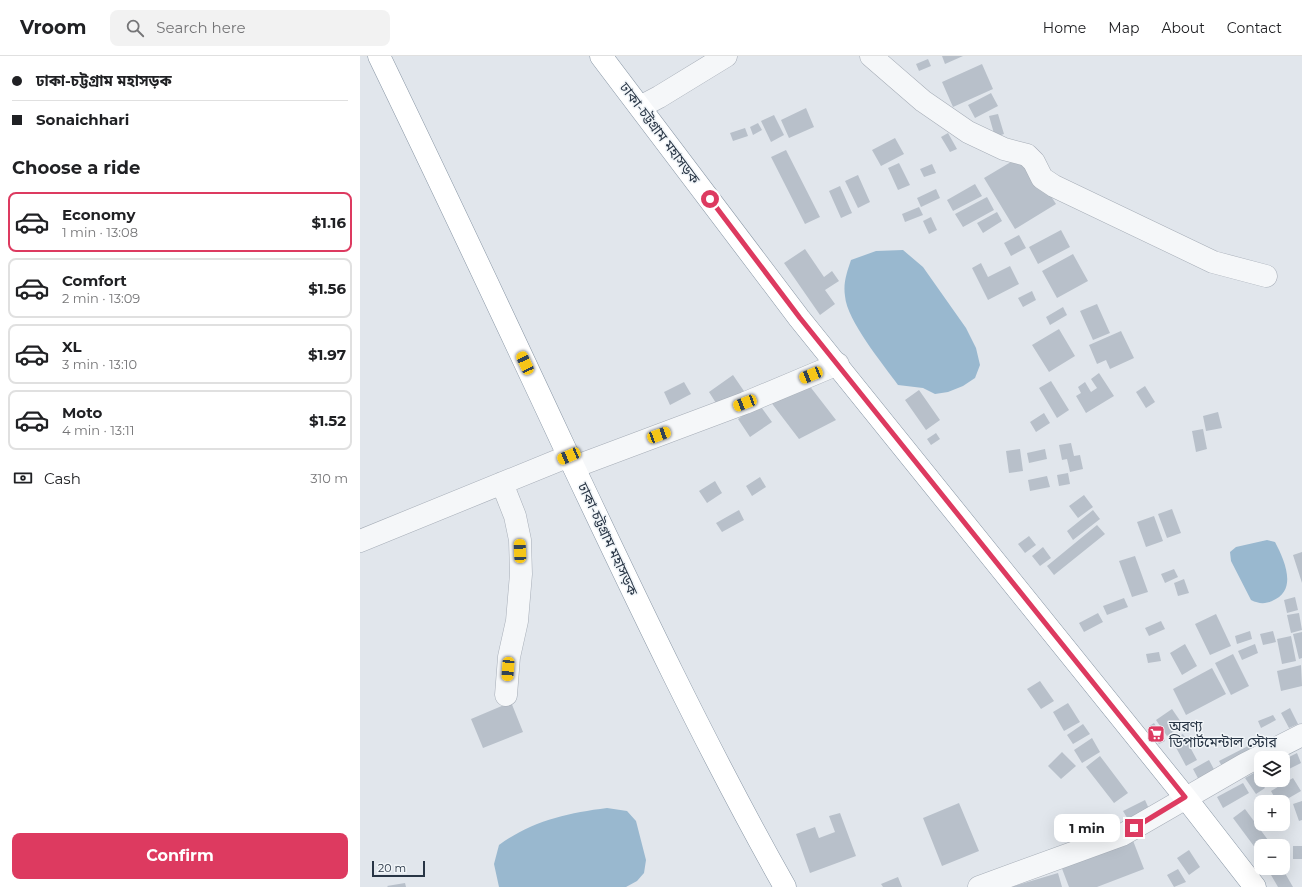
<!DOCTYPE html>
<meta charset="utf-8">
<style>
:root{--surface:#fff;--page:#f2f2f2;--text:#202124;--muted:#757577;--line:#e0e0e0;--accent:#dd3a60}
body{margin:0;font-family:Montserrat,"Noto Sans Bengali",sans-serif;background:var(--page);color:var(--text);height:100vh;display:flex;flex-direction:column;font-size:15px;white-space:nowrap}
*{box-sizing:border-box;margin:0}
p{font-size:13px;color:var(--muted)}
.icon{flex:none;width:22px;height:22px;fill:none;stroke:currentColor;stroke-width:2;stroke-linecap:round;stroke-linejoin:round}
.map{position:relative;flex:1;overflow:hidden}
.sheet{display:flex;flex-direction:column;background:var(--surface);width:360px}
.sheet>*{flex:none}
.banner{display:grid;align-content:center;height:88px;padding:0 12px;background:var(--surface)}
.controls{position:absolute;left:894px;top:695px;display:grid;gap:8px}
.controls a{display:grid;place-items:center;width:36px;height:36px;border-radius:8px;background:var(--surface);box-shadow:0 4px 16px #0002;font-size:20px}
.scale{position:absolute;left:12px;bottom:10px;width:53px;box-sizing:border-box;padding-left:4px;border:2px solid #283545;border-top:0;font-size:11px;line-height:14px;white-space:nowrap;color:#283545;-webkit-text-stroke:3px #f1f5f8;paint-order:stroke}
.end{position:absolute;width:18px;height:18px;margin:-9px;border:5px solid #dd3a60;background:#fff;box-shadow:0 0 0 2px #fff}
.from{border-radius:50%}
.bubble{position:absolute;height:28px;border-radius:8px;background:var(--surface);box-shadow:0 4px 16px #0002;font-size:13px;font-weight:700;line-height:28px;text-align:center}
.car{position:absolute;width:12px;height:24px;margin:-12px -6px;border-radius:5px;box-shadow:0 0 3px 1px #0007;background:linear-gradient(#f5c518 24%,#345 0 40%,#f5c518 0 76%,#345 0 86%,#f5c518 0)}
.banner b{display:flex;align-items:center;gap:14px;height:38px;font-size:15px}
.banner b+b{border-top:1px solid var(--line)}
.banner i{width:10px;height:10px;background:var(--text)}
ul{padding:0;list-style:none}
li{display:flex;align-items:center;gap:12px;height:60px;margin:0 8px 6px;padding:0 4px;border:2px solid var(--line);border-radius:8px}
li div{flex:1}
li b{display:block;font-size:15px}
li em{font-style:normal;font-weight:700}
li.selected{border-color:var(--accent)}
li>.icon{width:36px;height:36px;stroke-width:1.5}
h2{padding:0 12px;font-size:18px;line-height:48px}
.pay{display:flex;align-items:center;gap:10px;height:44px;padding:0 12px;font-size:15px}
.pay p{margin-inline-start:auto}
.cta{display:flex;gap:8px;margin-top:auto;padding:8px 12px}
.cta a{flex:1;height:46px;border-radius:8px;background:var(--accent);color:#fff;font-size:16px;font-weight:700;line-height:46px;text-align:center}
header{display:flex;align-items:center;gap:24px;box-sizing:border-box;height:56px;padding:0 20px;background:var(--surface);border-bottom:1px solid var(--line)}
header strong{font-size:19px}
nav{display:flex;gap:22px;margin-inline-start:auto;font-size:14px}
.search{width:280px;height:36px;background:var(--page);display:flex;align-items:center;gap:10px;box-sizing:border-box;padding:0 14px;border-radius:8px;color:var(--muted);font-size:15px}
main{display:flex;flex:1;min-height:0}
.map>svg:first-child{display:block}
.water{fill:#99b8cf}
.building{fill:#b8c0ca}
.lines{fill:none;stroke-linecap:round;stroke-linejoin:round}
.minor-casing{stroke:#a6adb7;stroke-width:23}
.highway-casing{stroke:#8795a4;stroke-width:23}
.minor{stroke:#f5f7f9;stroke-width:22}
.highway{stroke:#fff;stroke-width:22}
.route{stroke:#dd3a60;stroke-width:5}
.labels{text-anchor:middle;stroke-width:3;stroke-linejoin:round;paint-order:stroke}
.street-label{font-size:14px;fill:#283545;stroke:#f1f5f8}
.poi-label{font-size:14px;fill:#283545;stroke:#f1f5f8;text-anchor:start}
</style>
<header>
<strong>Vroom</strong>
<div class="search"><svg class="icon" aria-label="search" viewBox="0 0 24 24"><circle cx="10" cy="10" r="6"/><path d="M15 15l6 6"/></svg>Search here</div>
<nav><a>Home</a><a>Map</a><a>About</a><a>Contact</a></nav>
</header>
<main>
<section class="sheet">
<div class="banner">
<b><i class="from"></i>ঢাকা-চট্টগ্রাম মহাসড়ক</b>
<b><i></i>Sonaichhari</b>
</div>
<h2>Choose a ride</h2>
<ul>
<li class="selected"><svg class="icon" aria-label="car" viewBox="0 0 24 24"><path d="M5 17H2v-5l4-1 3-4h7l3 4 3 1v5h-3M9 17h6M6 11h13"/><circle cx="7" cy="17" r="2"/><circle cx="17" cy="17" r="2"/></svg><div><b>Economy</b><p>1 min · 13:08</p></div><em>$1.16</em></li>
<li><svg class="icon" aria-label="car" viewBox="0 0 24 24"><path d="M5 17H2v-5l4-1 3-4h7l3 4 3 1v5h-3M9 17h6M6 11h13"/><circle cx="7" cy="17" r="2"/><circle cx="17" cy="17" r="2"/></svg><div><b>Comfort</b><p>2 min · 13:09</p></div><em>$1.56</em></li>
<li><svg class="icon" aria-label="car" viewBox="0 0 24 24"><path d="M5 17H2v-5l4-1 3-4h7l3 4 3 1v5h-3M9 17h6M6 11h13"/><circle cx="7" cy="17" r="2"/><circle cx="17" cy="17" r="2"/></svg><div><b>XL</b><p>3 min · 13:10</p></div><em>$1.97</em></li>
<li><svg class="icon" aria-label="car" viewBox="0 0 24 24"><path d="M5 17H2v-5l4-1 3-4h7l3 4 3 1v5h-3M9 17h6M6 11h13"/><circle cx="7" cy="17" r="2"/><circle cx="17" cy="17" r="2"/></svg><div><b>Moto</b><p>4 min · 13:11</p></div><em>$1.52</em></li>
</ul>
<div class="pay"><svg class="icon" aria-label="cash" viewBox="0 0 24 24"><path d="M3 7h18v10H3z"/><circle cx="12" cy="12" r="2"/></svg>Cash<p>310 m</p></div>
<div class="cta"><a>Confirm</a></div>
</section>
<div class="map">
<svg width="942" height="831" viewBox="0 0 942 831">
<rect width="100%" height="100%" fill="#e1e6ec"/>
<path class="water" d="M543,194L563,211L606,272L616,292L620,309L615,322L603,330L588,336L575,338L563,332L538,329C523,308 487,265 485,240C483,227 487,216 491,204L516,195Z
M907,484L915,486C925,505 938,535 912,545C905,548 899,548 891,544L871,505L870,496L876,491Z
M247,752L267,755L276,765L286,804L284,817L277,825L266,831H139L134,808L139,789C172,765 207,757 247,752Z"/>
<path class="building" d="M582,0H603L585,8Z
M568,3L571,10L559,15L556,8Z
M622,8L633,33L593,51L582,26Z
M631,37L638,50L615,62L608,49Z
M446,52L454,71L429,82L421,64Z
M638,58L644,78L635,81L629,60Z
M414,59L424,79L411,86L401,65Z
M398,67L402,74L393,79L390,71Z
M385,72L388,80L373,85L370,77Z
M588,77L597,93L590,96L581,81Z
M535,82L544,98L521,110L512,94Z
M426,94L460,161L445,168L411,101Z
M661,100L685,131L696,148L655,173L624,122Z
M539,107L550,129L538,134L528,112Z
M572,108L576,117L564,121L560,113Z
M498,119L510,146L498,152L485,125Z
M615,128L622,140L593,155L587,144Z
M480,130L492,157L481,162L469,135Z
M576,133L580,142L561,151L557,142Z
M627,141L634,154L603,171L595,158Z
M559,151L563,159L545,166L542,158Z
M637,156L642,165L623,177L617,167Z
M571,161L577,174L569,178L563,165Z
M701,174L710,191L678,208L669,191Z
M659,179L666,192L651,200L644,187Z
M445,193L464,221L472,215L479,225L465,234L475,248L460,259L424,207Z
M713,198L728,225L697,242L682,215Z
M621,207L628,221L650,210L659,228L628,244L612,212Z
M672,235L676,244L663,251L658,242Z
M737,248L750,277L733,284L720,255Z
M703,251L707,259L690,269L686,261Z
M699,273L715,300L689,316L672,289Z
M761,275L774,302L750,313L746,304L737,308L729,289Z
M739,317L754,340L726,357L716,340L721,337L718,331L725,326L731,336L737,332L731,323Z
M373,319L386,338L361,355L349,336Z
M445,324L476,364L439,383L410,345Z
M691,325L709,354L697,362L679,332Z
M324,326L331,338L310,349L304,336Z
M785,330L795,346L786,352L776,336Z
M559,334L580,364L566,374L545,344Z
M399,348L412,366L390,381L378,363Z
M858,356L862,372L846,375L843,360Z
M684,357L690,367L676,376L670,366Z
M843,373L847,393L836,396L832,375Z
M576,377L580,383L571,389L567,383Z
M711,387L714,400L720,399L723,413L710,416L707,403L702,404L699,389Z
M660,393L663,415L649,417L646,395Z
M685,393L687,403L669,407L667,397Z
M708,417L710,428L699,430L697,419Z
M687,420L690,431L670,435L668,424Z
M400,421L406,431L392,440L386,430Z
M355,425L362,437L347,447L339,435Z
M724,439L733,451L718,462L709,450Z
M812,453L821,477L807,482L798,458Z
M379,454L384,464L362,476L356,467Z
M733,454L740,463L713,484L707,475Z
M794,460L803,485L786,491L777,466Z
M737,469L745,478L694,519L687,510Z
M669,480L676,489L665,497L658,488Z
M683,491L691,502L680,510L672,500Z
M942,496V527L933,499Z
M775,500L788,536L772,541L759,505Z
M814,513L818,521L805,527L801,518Z
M824,523L829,537L818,540L814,527Z
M935,541L938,554L927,557L924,544Z
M764,542L768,551L747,559L743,550Z
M738,557L743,566L724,576L719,567Z
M939,557L942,574L931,577L927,559Z
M856,558L871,590L850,599L835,568Z
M801,565L805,573L789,580L785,572Z
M890,575L892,583L877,588L875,580Z
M913,575L916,586L903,589L900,578Z
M942,576V602L939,603L933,578Z
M931,580L936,605L922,608L917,583Z
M825,588L837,610L822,619L810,597Z
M895,588L898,597L882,604L878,595Z
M799,596L801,605L788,607L786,598Z
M873,598L889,630L871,639L855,607Z
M941,609L942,630L921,635L917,615Z
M852,612L866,638L826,659L813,633Z
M680,625L694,645L681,653L667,633Z
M151,646L163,676L123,692L111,663Z
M708,647L720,666L704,675L693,656Z
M930,652L938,668L929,672L921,657Z
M812,653L823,669L807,680L796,664Z
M913,659L916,664L901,672L898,665Z
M794,667L805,685L799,688L788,671Z
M723,668L730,678L713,688L707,679Z
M823,678L837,704L826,710L812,684Z
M732,682L740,696L722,707L714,694Z
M890,689L895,698L864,714L859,705Z
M702,696L716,710L701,723L688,710Z
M937,697L941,707L923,716V704Z
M740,700L768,737L754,747L726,711Z
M849,704L856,717L840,726L833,713Z
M894,717L905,732L896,738L885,722Z
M933,722L941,735L922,746H917L911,735Z
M883,727L889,737L863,752L857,741Z
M785,744L790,755L769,765L763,755Z
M942,745V764L939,765L933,748Z
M599,747L619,795L582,810L563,762Z
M885,753L908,784L896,793L873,762Z
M480,757L496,800L450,817L436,778L455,771L459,782L475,776L469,760Z
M772,782L784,813L737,831H709L701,810Z
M923,783L930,803L923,806V790H916L914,786Z
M933,790H942V803H933Z
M829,794L840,811L829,819L817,802Z
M907,812H922L933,831H918Z
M818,813L826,826L814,831L807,819Z
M698,817L702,831H651Z
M538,821L542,831H523L521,828Z
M45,827L46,831H28L27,830Z"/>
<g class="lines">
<g class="minor-casing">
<path id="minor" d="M511,0L563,45L608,76L644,93L667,99L674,106L682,122L694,130L853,206L906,220
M280,51L299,41L366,0
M214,411L385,347L478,308
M142,427L155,460L160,484L161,518L157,565L149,601L146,639
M0,485L209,400
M619,831L762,779L885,708L942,679"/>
</g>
<g class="highway-casing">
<path id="highway" d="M19,0C83,132 146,266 208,399C277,545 346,691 425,831
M241,0L439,262L825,741L895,831"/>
</g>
<use href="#minor" class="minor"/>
<use href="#highway" class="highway"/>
</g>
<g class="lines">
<path class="route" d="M350,143L440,262L825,741L774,772"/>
</g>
<defs>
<g id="supermarket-square" transform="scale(0.9)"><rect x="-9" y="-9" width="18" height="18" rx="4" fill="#dd3a60" stroke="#f1f5f8"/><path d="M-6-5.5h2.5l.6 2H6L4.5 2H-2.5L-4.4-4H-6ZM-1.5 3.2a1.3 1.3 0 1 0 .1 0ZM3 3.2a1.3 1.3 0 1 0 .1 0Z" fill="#fff"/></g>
</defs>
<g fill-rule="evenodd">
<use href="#supermarket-square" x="796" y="678"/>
</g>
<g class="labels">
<g class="street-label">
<text transform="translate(300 77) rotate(53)" y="5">ঢাকা-চট্টগ্রাম মহাসড়ক</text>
<text transform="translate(248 483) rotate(65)" y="5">ঢাকা-চট্টগ্রাম মহাসড়ক</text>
</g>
<g class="poi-label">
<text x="809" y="675">অরণ্য<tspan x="809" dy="16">ডিপার্টমেন্টাল স্টোর</tspan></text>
</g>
</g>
</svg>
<div class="controls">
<a><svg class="icon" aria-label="layers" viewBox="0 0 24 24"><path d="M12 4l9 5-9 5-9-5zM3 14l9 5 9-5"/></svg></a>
<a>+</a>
<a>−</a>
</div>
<div class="scale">20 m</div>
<i class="end from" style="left:350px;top:143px"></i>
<i class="end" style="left:774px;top:772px"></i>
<div class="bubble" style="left:694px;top:758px;width:66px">1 min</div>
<i class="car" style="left:165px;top:307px;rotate:335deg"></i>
<i class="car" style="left:451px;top:319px;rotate:248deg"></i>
<i class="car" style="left:385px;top:347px;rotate:249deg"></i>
<i class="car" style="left:299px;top:379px;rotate:70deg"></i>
<i class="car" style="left:209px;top:400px;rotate:247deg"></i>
<i class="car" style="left:160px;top:495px;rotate:358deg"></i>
<i class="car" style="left:148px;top:613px;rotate:184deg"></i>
</div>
</main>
